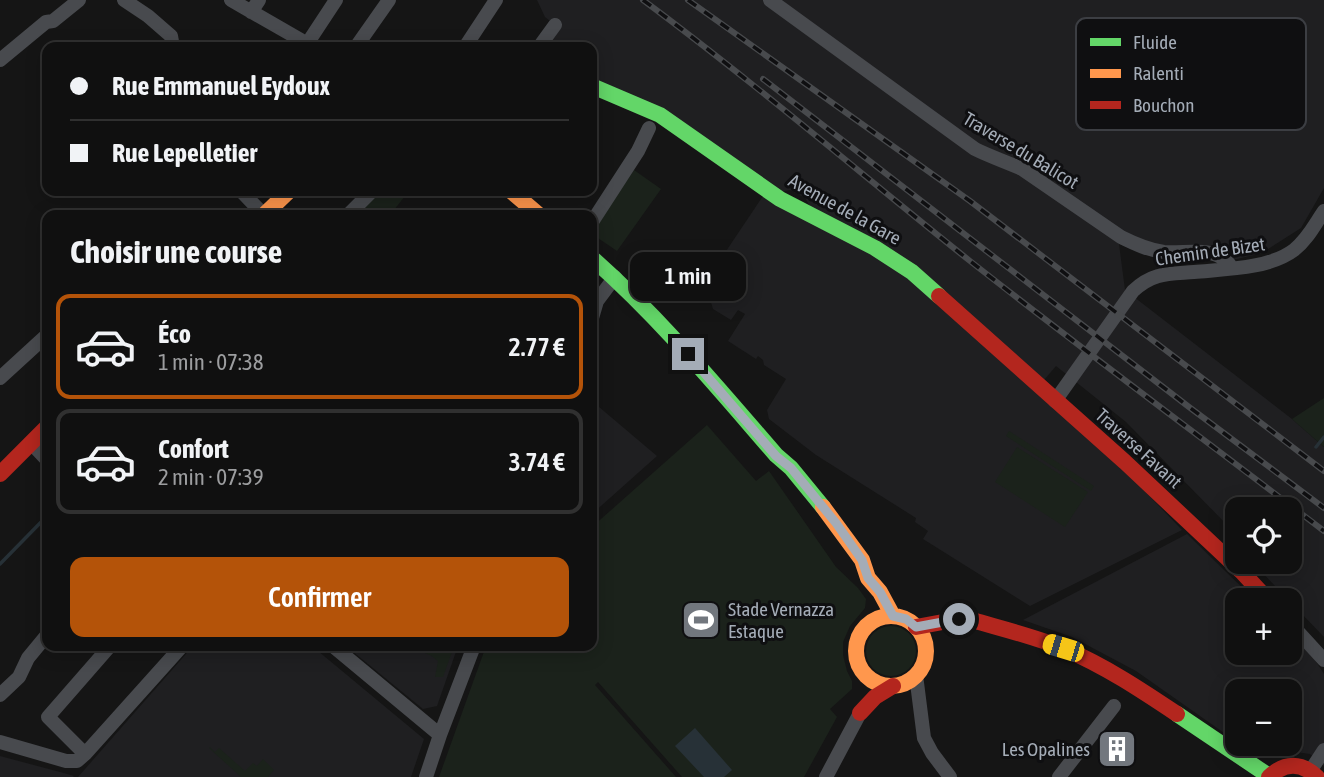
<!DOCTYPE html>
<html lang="fr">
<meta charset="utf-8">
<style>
:root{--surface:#101010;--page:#1e1e1e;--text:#f1f3f6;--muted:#9c9d9f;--line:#303030;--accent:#b45309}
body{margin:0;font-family:"Asap Condensed",sans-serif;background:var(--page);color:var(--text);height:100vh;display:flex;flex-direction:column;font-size:26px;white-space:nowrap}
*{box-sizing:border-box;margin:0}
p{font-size:23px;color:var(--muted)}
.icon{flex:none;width:38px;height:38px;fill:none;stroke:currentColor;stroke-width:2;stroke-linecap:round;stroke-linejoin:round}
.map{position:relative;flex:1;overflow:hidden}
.sheet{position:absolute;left:42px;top:210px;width:555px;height:441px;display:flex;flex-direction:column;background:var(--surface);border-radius:14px;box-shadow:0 4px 18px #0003,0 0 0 2px var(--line)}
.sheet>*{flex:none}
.banner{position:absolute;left:42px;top:42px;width:555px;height:154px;border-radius:14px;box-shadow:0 4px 18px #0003,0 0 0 2px var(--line);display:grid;align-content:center;height:154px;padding:0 28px;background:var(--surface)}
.buttons{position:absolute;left:1225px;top:497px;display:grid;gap:14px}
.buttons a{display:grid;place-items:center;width:77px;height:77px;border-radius:14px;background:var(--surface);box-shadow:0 4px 18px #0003,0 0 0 2px var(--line);font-size:35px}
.end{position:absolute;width:32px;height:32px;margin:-16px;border:9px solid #a4acb7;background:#111;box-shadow:0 0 0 4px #111}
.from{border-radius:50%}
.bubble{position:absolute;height:49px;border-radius:14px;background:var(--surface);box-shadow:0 4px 18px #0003,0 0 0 2px var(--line);font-size:23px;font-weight:600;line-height:49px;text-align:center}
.car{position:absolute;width:21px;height:42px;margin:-21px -10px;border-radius:9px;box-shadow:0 0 5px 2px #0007;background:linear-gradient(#f5c518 24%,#345 0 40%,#f5c518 0 76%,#345 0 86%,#f5c518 0)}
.banner b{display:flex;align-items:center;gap:24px;height:66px;font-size:26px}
.banner b+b{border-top:2px solid var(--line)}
.banner i{width:18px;height:18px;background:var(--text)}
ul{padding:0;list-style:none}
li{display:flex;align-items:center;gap:21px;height:105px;margin:0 14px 10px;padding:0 14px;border:4px solid var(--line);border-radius:14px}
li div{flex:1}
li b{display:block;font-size:26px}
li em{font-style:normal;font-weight:600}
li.active{border-color:var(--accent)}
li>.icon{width:63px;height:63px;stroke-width:1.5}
h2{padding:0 28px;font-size:32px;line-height:84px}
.button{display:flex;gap:14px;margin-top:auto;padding:14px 28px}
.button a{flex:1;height:80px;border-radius:14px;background:var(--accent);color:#fff;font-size:28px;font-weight:600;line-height:80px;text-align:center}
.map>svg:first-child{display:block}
.built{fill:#1f1f21}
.green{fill:#1b221b}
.water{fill:#273137}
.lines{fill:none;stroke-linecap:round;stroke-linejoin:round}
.stream{stroke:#273137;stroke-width:3.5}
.street{stroke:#484a4e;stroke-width:14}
.fast{stroke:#63d668;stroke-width:16}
.slow{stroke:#ff974d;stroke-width:16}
.jam{stroke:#b3261e;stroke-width:16}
.rail-casing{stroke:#484a4d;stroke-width:6}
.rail{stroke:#0f0f11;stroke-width:3.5;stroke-dasharray:10;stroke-linecap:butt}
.route{stroke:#a4acb7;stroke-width:9}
.labels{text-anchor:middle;stroke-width:6;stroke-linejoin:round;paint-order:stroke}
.street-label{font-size:19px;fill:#a4acb7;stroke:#0f0f11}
.poi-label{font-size:19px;fill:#a4acb7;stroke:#0f0f11;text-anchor:start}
.key{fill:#0f0f11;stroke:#3c3e43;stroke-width:2}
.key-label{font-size:19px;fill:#a4acb7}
</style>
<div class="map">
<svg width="1324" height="777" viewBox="0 0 1324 777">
<rect width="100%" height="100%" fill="#151515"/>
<path class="built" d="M537,0H1324V188L1301,228L1262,253L1237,259L1146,255L1119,244L1125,290L1292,419L1324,447V637L1252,562H1290V509H1237V546L1230,538L1235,533L1126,422L1056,366L1044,380L814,213L805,198L790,190L780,192L592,81V47H548L560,29L545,17Z
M763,196L869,252L908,277L1137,483L1182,530L1030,606L923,539L928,531L915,522L916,518L816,455L769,419L767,410L786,379L764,365L763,360L758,356L756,359L728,341L745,314L738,310L731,320L713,309L710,299L712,292L708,289L711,284L706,281Z
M592,401L657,456L592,514Z
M1187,534L1255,600H1237V653H1290V634L1313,657L1324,674V766L1310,754L1296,752L1257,755L1240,744H1290V691H1237V742L1136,671L1072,637L1023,620Z
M193,646H312L424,739L411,777H78Z
M346,646H458L437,706L423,709Z
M0,756L60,772L74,776L73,777H0Z"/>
<path class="green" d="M634,170L661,189L617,251L592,234V231Z
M376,191H409L390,215H352Z
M1324,398V447L1292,419Z
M707,425L756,481L769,471L836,567L858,588L866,599L865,608L850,626L843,642V655L847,671L852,681V689L830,709L837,717L804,777H682L598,682L595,685L676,777H439L486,646H592V527Z
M1009,431L1094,486L1091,491L1006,436Z
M1017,447L1088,492L1065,527L995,482Z
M866 651a25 25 0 1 1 50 0a25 25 0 1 1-50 0Z
M406,646H454L443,677H435L438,661C425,649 417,654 406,646Z
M210,747L215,752L219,748L245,771L253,763L257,766L263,759L274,770L268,777H241L209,748Z"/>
<path class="water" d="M695,728L732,770L724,777H704L675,746Z"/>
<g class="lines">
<path class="stream" d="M1316,447L1324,437
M0,564L47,516"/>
<path class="street" d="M124,0L148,16L171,36L173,47
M231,0L313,47
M770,0L975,149C991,157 1007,162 1022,169L1121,237C1135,244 1148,250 1164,252C1187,254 1217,244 1232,268
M251,12L259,0
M307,44L336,0
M356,47L389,0
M465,47L496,0
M539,47L555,25
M0,60L46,22L53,21L79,0
M241,191L264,215
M348,215L372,191
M592,222L638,151L649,128
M592,318L597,301L615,277
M0,378L47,335
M1055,401L1133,291C1153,272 1169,274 1194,272C1225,269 1269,269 1294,250C1308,239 1315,224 1324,211
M31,443L47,460
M1290,623L1324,660
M333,646L440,735
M916,675L924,738L932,753L950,777
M0,695L19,677L28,658L47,635
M0,742L66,761H77L85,754L182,646
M85,754L48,717L110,646
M1311,770L1324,750
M426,777L440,735L474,646
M826,777L860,713
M1059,777L1114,706"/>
<path class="fast" d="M592,86L660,115L780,199L875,248L912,272L939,296
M592,258C660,318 717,387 776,455L791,468L823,507
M1177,714L1269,776"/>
<path class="slow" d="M511,191L539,215
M264,215L289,191
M823,507L862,560L868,578L880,592L893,616
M856 651a35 35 0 1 1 70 0a35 35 0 1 1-70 0Z"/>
<path class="jam" d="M939,296L1125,462L1243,573L1268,600
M0,474L47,427
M916,627L959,619L972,620C1003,629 1036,637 1065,649C1105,666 1141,690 1177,714
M860,713L875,697L893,686
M1269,777C1285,762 1301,762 1317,777"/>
<g class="rail-casing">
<path id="rail" d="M643,0C755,83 861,174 970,261C1087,353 1206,441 1324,531
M688,0L970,201L1324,471
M763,79L1189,407L1324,508"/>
</g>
<use href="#rail" class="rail"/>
</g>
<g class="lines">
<path class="route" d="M688,354L776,456L791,468L836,523L862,560L868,578L880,592L893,616L906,619L916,627L959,619"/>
</g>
<defs>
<g id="stadium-square" transform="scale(2.0125)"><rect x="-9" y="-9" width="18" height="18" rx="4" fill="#72777e" stroke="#0f0f11"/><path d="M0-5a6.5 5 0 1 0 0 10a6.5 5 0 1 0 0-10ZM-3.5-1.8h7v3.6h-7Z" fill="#fff"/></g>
<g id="building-square" transform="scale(2.0125)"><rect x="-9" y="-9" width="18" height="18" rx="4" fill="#72777e" stroke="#0f0f11"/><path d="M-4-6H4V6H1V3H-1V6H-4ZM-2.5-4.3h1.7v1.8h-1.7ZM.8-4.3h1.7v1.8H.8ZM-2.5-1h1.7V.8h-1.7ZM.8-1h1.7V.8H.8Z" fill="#fff"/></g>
</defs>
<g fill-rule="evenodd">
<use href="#stadium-square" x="701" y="620"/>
<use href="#building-square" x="1117" y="749"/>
</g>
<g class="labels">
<g class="street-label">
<text transform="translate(1021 150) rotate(31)" y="7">Traverse du Balicot</text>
<text transform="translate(845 209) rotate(29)" y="7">Avenue de la Gare</text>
<text transform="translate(1210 251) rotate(-8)" y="7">Chemin de Bizet</text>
<text transform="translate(1139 448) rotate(42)" y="7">Traverse Favant</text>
</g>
<g class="poi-label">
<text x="728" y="616">Stade Vernazza<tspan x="728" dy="22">Estaque</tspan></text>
<text x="1090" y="756" text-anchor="end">Les Opalines</text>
</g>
</g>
<rect x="1076" y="18" width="230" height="112" rx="10" class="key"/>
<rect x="1090" y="38" width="31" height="8" fill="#63d668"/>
<rect x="1090" y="69" width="31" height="9" fill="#ff974d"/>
<rect x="1090" y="101" width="31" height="8" fill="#b3261e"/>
<g class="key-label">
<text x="1133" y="49">Fluide</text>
<text x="1133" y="80">Ralenti</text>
<text x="1133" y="112">Bouchon</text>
</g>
</svg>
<div class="buttons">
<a><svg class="icon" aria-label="locate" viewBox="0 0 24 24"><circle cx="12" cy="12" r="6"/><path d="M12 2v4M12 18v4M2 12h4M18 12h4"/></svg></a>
<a>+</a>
<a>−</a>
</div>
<i class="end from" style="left:959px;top:619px"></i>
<i class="end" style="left:688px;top:354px"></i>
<div class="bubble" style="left:630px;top:252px;width:116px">1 min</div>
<i class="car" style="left:1063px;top:648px;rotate:287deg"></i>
<div class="banner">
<b><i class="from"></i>Rue Emmanuel Eydoux</b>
<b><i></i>Rue Lepelletier</b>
</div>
<section class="sheet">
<h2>Choisir une course</h2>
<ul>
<li class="active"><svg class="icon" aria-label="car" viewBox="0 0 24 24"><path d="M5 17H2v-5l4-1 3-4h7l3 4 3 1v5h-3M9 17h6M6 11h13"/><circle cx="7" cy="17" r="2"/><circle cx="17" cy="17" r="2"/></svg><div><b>Éco</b><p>1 min · 07:38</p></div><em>2.77 €</em></li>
<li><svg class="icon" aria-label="car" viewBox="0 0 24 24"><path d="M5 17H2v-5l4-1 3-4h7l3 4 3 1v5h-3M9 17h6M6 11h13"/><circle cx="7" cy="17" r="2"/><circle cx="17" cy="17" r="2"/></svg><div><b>Confort</b><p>2 min · 07:39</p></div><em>3.74 €</em></li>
</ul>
<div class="button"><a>Confirmer</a></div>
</section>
</div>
